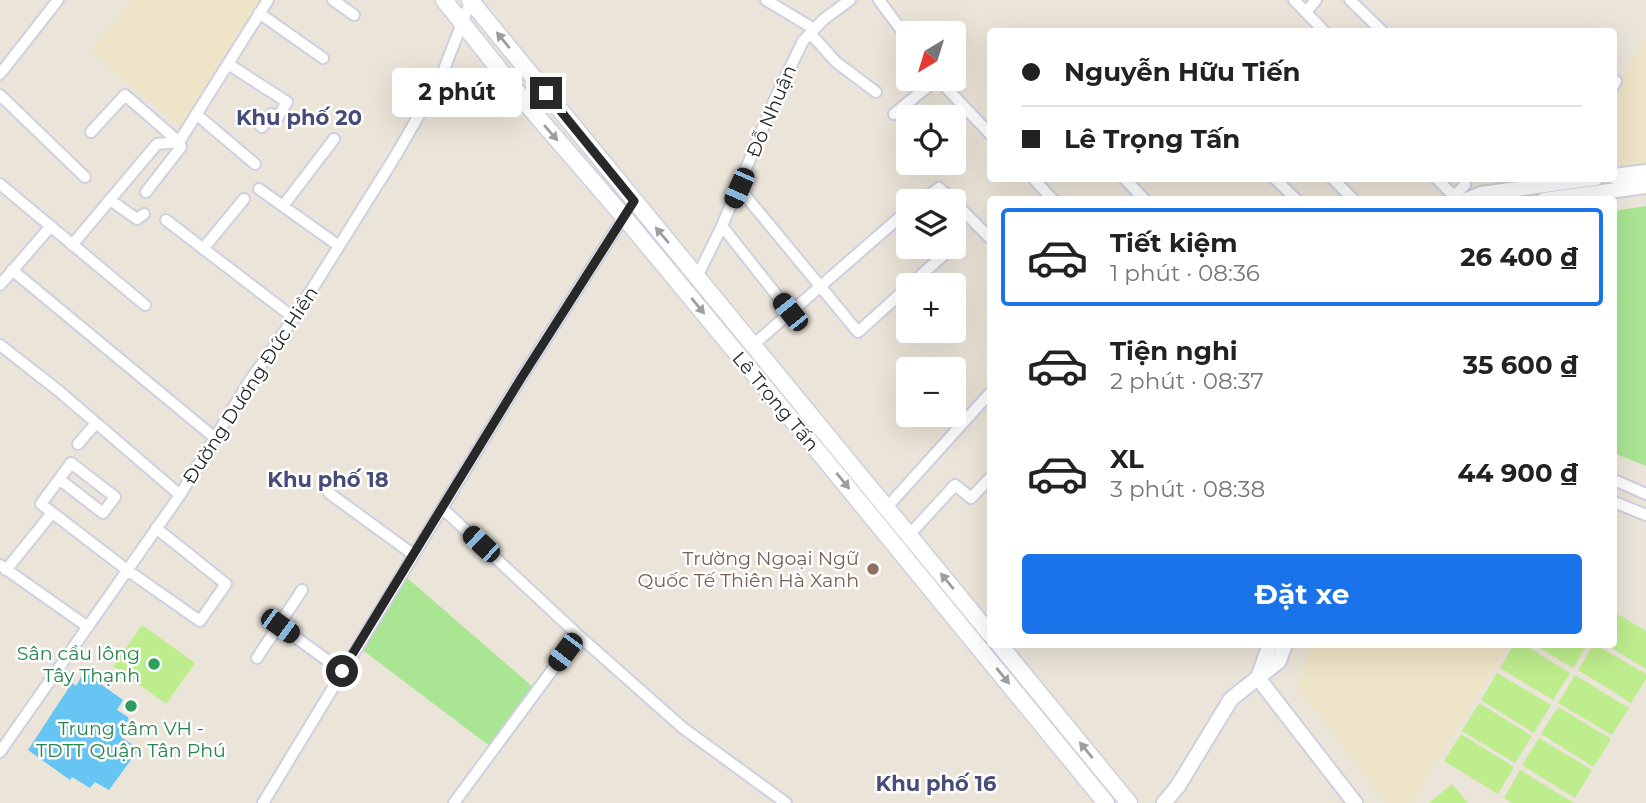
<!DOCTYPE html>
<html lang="vi">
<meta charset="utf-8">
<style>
:root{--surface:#fff;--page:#f6f6f6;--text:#222;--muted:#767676;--line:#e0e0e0;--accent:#1a73e8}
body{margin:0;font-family:Montserrat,sans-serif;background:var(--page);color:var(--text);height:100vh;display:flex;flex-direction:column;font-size:26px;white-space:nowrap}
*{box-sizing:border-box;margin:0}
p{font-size:23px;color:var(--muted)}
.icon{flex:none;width:38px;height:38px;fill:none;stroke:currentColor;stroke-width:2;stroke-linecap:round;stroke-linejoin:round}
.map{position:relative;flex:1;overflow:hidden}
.sheet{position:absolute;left:987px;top:196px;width:630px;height:452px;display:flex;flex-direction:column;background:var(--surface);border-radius:7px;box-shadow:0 7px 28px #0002}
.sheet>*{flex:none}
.top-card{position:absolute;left:987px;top:28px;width:630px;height:154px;border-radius:7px;box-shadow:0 7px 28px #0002;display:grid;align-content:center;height:154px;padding:0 35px;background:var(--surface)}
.needle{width:46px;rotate:218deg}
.controls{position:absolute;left:896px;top:21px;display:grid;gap:14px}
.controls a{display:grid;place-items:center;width:70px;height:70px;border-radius:7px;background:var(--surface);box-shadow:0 7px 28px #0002;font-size:35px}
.end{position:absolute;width:32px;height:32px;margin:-16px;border:9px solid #282828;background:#fff;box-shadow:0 0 0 4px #fff}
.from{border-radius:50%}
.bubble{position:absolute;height:49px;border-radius:7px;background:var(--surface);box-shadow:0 7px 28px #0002;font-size:23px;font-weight:700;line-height:49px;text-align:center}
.car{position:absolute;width:21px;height:42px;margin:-21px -10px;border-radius:9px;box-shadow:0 0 5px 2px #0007;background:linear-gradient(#222 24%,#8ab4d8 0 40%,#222 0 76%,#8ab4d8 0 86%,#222 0)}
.top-card b{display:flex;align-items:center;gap:24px;height:66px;font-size:26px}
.top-card b+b{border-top:2px solid var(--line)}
.top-card i{width:18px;height:18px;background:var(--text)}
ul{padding:12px 0 0;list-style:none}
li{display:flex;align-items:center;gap:21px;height:98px;margin:0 14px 10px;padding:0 21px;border:4px solid transparent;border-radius:7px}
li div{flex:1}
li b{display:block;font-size:26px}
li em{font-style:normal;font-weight:700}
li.active{border-color:var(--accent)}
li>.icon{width:63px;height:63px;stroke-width:1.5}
.action{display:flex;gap:14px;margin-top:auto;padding:14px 35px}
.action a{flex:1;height:80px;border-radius:7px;background:var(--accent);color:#fff;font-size:28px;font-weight:700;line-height:80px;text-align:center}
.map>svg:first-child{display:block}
.education{fill:#eee4c7}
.green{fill:#a9e592}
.pitch{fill:#beed8d}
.water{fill:#66c5f3}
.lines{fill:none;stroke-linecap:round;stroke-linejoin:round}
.minor-casing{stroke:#ced0e2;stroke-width:14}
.tertiary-casing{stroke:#ced0e2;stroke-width:18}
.secondary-casing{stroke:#ced0e2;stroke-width:19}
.minor{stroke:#fff;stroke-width:10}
.tertiary{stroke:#fff;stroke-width:14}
.secondary{stroke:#fff;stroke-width:16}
.oneway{fill:#9e9e9e}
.route{stroke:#282828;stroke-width:9}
.education-dot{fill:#8d6e63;stroke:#fff;stroke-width:2.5}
.leisure-dot{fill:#2e9e5b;stroke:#fff;stroke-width:2.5}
.labels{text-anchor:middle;stroke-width:5;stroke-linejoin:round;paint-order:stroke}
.street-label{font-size:19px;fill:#282828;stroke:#fff}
.education-label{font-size:19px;fill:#785e54;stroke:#fff;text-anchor:end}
.leisure-label{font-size:19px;fill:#27864d;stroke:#fff;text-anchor:end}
.neighbourhood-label{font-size:21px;font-weight:bold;fill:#474d7a;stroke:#fff}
</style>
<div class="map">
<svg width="1646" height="803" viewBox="0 0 1646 803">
<rect width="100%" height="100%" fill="#ebe4d8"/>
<path class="education" d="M131,0H266L182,128L91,51Z
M1646,39V164L1614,169V90Z
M1312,644H1509L1411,803H1386L1296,685Z"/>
<path class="green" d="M1646,206V466L1614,453V211Z
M406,577L534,688L491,747L361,649Z"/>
<path class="pitch" d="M1614,612L1646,631V669L1605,644H1614Z
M142,625L195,663L166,704L113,666Z
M1514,644H1523L1570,673L1553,700L1500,668Z
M1533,644H1588L1573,668Z
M1594,644L1646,674V679L1631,703L1578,670Z
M1497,673L1551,705L1534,733L1481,700Z
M1575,675L1629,708L1612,735L1558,703Z
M1479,703L1532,736L1515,763L1462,731Z
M1558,707L1611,739L1594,767L1541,734Z
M1461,734L1514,767L1498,794L1444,761Z
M1539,738L1592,770L1575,798L1522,765Z
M1520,770L1574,803H1512L1504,798Z
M1452,784L1468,803H1429Z"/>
<path class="water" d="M84,672L123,700L117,710L128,717L130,725L121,737L139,749L109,790L95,782L90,788L72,777L70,780L28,750L72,683L76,686Z"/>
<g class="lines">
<g class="minor-casing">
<path id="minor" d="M333,0L354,15
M766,0L814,29
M879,0L908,39
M1294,0L1325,32
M1350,0L1383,32
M1306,12L1316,0
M259,13L323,58
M810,33L836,62L876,92
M228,64L287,102L278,117L271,114L262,127L257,122
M0,74L58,0
M938,79L990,134
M1614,85L1616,81
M0,95L85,177
M196,114L255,164
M894,114L937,79
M91,132L125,95L179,142L181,147L146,192
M1033,178L1053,200
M1124,178L1145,200
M1274,178L1297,200
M1332,178L1354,200
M1436,178L1458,200
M0,184L145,305
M739,188L858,332L908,287
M259,189L339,246
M1454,196L1465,185V178
M110,200L137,219L144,214
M921,201L939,188L953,201
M954,202L990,238
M283,206L334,139
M166,220L294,318
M722,226L790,312
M72,245L157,144L179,142L268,0
M203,249L244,199
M12,270L215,438
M697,277L722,226L775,99L803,41L824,19L850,0
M0,285L51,226
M910,285L948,251
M0,345L60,392L180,495
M753,345L908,210
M78,444L96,423
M59,479L103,513L115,497L71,463L41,504L127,570L200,621L226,584L156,528
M1614,480L1646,494
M329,493L414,555
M1614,502L1646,515
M888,506L990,393
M442,508L578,635L683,728L786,803
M909,535L955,485L971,498L990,478
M0,565L88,627
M6,570L52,513
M280,626L342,671
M257,658L302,590
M0,752L180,495L249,382L294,318L396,155L441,77L471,0
M263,803L520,380L627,212
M454,803L578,635"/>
</g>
<g class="tertiary-casing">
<path id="tertiary" d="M1614,176L1646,172
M1467,200L1481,194L1596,178
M1544,200L1646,186
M1258,678L1355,803
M1258,678L1270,644
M1164,803L1178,786L1231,699L1279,661L1285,644"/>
</g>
<g class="secondary-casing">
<path id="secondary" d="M444,0L530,108L624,217L826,461L1106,803
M470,0L990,634
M999,644L1129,803"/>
</g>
<use href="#minor" class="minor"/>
<use href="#tertiary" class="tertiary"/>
<use href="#secondary" class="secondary"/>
</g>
<defs><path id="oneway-solid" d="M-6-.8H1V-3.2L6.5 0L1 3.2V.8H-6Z" transform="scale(1.75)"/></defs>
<g class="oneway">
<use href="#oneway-solid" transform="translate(503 40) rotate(-129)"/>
<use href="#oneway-solid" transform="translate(551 133) rotate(49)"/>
<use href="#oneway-solid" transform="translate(662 235) rotate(-130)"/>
<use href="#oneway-solid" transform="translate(698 306) rotate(51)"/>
<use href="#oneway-solid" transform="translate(843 481) rotate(51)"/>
<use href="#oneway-solid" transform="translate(947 581) rotate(-129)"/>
<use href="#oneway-solid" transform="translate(1003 676) rotate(51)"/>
<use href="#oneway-solid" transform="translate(1086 750) rotate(-129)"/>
</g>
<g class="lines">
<path class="route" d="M342,671L520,380L634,201L546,93"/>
</g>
<circle class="education-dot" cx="873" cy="569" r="7"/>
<g class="leisure-dot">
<circle cx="154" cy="664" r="7"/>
<circle cx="131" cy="706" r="7"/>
</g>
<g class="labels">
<g class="street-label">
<text transform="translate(771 111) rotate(-67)" y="7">Đỗ Nhuận</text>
<text transform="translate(250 385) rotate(-57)" y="7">Đường Dương Đức Hiền</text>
<text transform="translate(776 401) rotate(50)" y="7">Lê Trọng Tấn</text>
</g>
<g class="education-label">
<text x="859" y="565">Trường Ngoại Ngữ<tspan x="859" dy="22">Quốc Tế Thiên Hà Xanh</tspan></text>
</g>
<g class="leisure-label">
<text x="140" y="660">Sân cầu lông<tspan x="140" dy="22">Tây Thạnh</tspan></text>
<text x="131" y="735" text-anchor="middle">Trung tâm VH -<tspan x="131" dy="22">TDTT Quận Tân Phú</tspan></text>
</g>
<g class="neighbourhood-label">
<text x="299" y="125">Khu phố 20</text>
<text x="328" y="487">Khu phố 18</text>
<text x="936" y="791">Khu phố 16</text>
</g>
</g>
</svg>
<div class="controls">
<a><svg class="needle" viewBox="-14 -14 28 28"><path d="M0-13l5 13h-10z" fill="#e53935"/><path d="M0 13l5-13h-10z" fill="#767676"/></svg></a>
<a><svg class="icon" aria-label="locate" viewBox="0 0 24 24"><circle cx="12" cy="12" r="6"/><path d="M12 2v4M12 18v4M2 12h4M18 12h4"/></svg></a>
<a><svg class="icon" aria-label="layers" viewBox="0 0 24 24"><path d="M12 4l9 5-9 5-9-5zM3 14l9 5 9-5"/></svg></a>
<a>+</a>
<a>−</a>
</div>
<i class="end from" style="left:342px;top:671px"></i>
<i class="end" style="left:546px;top:93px"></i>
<div class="bubble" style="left:392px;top:68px;width:130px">2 phút</div>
<i class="car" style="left:739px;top:188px;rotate:204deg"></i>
<i class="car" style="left:790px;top:312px;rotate:321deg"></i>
<i class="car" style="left:481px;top:544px;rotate:313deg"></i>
<i class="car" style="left:280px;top:626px;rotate:126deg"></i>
<i class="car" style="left:565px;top:652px;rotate:217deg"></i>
<div class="top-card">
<b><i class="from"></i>Nguyễn Hữu Tiến</b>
<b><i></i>Lê Trọng Tấn</b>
</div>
<section class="sheet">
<ul>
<li class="active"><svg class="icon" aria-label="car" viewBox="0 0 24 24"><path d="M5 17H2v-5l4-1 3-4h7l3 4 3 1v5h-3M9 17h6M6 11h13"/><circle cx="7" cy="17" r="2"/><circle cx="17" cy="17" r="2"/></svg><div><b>Tiết kiệm</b><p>1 phút · 08:36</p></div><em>26 400 ₫</em></li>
<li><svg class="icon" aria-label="car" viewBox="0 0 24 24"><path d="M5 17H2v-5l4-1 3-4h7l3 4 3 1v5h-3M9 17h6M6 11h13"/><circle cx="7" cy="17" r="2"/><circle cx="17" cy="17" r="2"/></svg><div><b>Tiện nghi</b><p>2 phút · 08:37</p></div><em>35 600 ₫</em></li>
<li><svg class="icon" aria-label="car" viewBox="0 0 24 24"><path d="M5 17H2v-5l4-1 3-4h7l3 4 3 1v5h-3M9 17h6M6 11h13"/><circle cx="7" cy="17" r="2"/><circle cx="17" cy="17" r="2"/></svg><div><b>XL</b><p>3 phút · 08:38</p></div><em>44 900 ₫</em></li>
</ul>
<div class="action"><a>Đặt xe</a></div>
</section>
</div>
